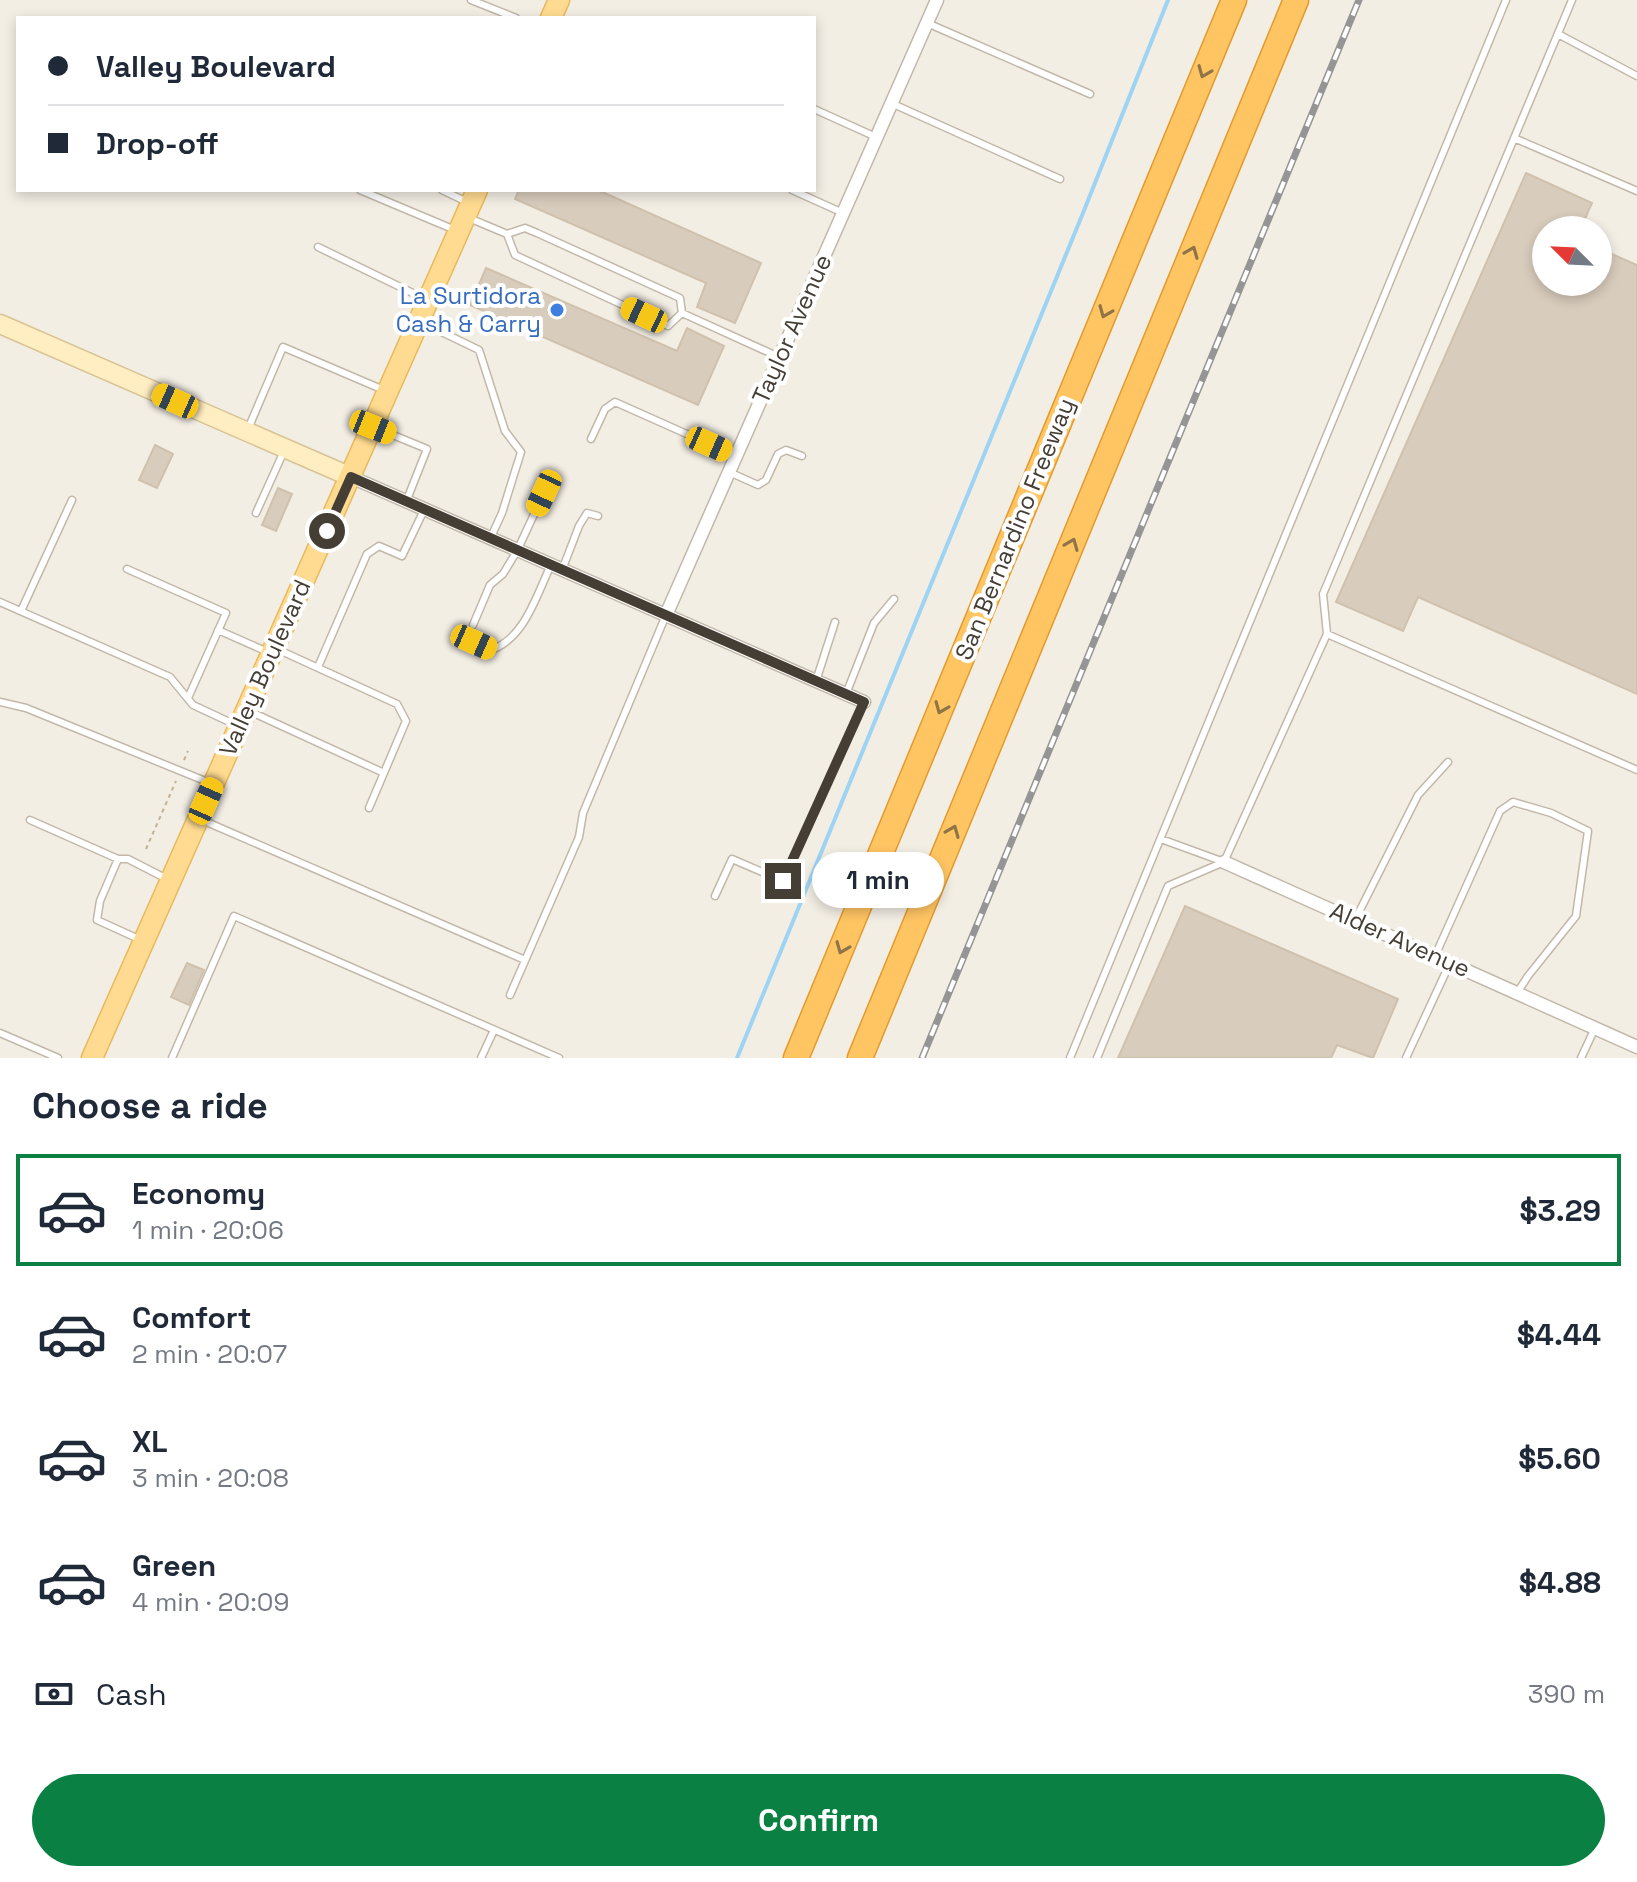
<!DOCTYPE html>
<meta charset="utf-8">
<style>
:root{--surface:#fff;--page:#f2f2f3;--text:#1f2937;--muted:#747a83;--line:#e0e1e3;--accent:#0b8043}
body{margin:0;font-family:"Space Grotesk",sans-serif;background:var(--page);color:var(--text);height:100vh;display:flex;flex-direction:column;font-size:30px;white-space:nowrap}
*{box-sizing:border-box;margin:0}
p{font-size:26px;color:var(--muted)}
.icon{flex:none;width:44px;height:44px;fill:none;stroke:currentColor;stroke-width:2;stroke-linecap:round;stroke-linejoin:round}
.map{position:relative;height:1058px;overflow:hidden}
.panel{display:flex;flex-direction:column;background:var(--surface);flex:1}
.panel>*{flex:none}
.top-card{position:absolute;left:16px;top:16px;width:800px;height:176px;border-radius:0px;box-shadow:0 4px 12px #0003;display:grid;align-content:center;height:176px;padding:0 32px;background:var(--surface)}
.needle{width:52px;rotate:294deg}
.controls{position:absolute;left:1532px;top:216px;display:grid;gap:16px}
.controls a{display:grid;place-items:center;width:80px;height:80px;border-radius:50%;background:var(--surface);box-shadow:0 4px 12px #0003;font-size:40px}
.end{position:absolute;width:36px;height:36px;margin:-18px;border:10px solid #453e34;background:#fff;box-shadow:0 0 0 4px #fff}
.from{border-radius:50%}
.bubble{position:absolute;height:56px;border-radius:28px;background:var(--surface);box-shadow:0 4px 12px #0003;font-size:26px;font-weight:800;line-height:56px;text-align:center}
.car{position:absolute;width:24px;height:48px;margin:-24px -12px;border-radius:10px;box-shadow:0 0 6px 2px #0007;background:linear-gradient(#f5c518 24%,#345 0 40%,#f5c518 0 76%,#345 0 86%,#f5c518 0)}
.top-card b{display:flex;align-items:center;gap:28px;height:76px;font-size:30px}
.top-card b+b{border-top:2px solid var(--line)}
.top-card i{width:20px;height:20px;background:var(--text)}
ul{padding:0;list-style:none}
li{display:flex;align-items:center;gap:24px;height:112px;margin:0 16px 12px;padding:0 16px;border:4px solid transparent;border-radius:0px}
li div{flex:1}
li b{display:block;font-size:30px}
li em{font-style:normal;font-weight:800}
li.active{border-color:var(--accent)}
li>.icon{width:72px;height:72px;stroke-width:1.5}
h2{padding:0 32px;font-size:36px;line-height:96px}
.pay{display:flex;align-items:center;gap:20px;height:88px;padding:0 32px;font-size:30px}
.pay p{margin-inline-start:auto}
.action{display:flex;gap:16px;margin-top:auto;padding:16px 32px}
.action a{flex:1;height:92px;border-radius:48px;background:var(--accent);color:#fff;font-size:32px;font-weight:800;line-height:92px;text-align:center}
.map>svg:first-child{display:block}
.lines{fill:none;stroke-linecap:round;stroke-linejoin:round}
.stream{stroke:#9dd3f3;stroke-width:4}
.building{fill:#d8ccbc;stroke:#d0c1ac;stroke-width:2}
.lane-casing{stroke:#c2b8a9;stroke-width:9}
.street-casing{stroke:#c2b8a9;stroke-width:15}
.secondary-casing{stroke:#d8c394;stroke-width:21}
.primary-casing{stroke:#e8b95d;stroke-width:23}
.highway-casing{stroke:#e49a2d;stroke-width:27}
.path{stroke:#c1b197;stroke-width:2;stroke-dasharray:4 4;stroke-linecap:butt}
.lane{stroke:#fff;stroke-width:6}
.street{stroke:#fff;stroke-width:12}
.secondary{stroke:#ffeec2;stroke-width:18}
.primary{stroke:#ffdb91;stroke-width:20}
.highway{stroke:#ffc563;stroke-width:24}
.rail-casing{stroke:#959595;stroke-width:7}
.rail{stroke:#fff;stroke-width:4;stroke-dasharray:12;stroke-linecap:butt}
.oneway{stroke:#8f7447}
.route{stroke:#453e34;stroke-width:10}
.shop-dot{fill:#3f7fe0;stroke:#fff;stroke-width:3}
.labels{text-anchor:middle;stroke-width:8;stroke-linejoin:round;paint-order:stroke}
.shop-label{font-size:24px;fill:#366cbe;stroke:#fff;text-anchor:end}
.street-label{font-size:24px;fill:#453e34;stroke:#fff}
</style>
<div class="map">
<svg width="1637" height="1058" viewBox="0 0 1637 1058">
<rect width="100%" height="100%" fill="#f3eee4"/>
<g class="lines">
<path class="stream" d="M737,1058L1083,213L1168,0"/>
</g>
<path class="building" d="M1526,173L1592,203L1580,230H1546V282H1598V248L1637,265V694L1418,597L1403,631L1336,602Z
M519,190H598L761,263L735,323L697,307L706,283L515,199Z
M486,268L677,351L687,328L724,346L698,405L470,305Z
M155,445L173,454L157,488L139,480Z
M278,488L292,494L276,531L262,525Z
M1185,906L1398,999L1373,1058L1337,1045L1331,1058H1118Z
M187,963L204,970L189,1005L171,997Z"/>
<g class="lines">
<g class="lane-casing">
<path id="lane" d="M471,0L516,18
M927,23L1090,94
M1558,34L1637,76
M891,103L1060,179
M814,109L876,137
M1514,138L1637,191
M360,190L455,230
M442,190L467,202
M792,190L843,213
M469,218L507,234L525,228L537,233L680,298L682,313L779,357
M507,234L515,255L668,326L682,313
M318,247L425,299
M423,323L479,350L505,431L521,452L502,513L491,537
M376,428L427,449L406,502
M248,429L283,347L386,391
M591,439L605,409L615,402L736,456
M729,472L758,485L766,480L778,454L786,450L802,456
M256,513L284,451
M127,569L226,613L188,698
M562,570L579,526L587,513L598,516
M0,602L170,677L193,705L236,725
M21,611L72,500
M473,625L490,585L503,574L517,551L544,493
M218,630L270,653
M1327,634L1637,770
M474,642L491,650C525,638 536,596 551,565
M279,650L397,704L406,721L369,808
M318,667L367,554L379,546L402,556L424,510
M816,681L835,622
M846,694L874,623L894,599
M0,702L26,708L210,783
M249,711L384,773
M30,820L118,859
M202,820L525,960
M1161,839L1224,862
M715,896L732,859L783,881L864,702
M1355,920L1418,795L1448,762
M141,940L97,920L100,901L118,859H128L169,880
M1435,956L1500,811L1513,802L1551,813L1588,831L1576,916L1528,976L1517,993
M510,995L579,837L583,813L666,615
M0,1033L58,1058
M172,1058L234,916L559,1058
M481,1058L494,1030
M1070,1058L1506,0
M1097,1058L1168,886L1224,862L1327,634L1323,594L1572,0
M1406,1058L1450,963
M1581,1058L1595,1028"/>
</g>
<g class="street-casing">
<path id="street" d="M351,477L864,702
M666,615L937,0
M1224,862L1637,1047"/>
</g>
<g class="secondary-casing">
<path id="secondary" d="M0,324L351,477"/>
</g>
<g class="primary-casing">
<path id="primary" d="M551,18L559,0
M92,1058L477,190"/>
</g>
<g class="highway-casing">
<path id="highway" d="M796,1058L1234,0
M860,1058L1296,0"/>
</g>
<path class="path" d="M184,760L188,751
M146,849L176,781"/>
<use href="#lane" class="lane"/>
<use href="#street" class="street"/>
<use href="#secondary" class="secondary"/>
<use href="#primary" class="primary"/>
<use href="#highway" class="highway"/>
<g class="rail-casing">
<path id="rail" d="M922,1058L1359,0"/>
</g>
<use href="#rail" class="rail"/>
</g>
<defs><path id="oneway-chevron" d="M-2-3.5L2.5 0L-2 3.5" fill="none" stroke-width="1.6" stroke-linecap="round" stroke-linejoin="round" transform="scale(2)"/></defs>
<g class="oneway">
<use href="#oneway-chevron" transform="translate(1204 72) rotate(112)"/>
<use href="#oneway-chevron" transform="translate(1192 252) rotate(-68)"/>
<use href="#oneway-chevron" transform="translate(1105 312) rotate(112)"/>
<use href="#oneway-chevron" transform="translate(1072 544) rotate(-68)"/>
<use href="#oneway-chevron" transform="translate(941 708) rotate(112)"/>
<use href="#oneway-chevron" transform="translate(953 831) rotate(-68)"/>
<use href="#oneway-chevron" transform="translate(842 948) rotate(112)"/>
</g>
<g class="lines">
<path class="route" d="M327,531L351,477L864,702L783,881"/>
</g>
<circle class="shop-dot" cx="557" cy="310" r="8"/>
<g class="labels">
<g class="shop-label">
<text x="541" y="304">La Surtidora<tspan x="541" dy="28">Cash &amp; Carry</tspan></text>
</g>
<g class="street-label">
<text transform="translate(792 329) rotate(-66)" y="8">Taylor Avenue</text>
<text transform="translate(1015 529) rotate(-68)" y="8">San Bernardino Freeway</text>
<text transform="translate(265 668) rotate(-66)" y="8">Valley Boulevard</text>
<text transform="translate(1400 940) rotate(24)" y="8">Alder Avenue</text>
</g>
</g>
</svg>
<div class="controls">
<a><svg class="needle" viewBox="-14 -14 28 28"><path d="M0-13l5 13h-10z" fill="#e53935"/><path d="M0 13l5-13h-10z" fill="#747a83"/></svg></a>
</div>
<i class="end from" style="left:327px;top:531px"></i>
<i class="end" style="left:783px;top:881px"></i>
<div class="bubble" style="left:812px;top:852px;width:132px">1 min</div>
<i class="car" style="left:644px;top:315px;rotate:295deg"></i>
<i class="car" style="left:175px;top:401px;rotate:294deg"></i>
<i class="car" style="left:373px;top:427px;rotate:112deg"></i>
<i class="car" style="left:709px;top:444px;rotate:114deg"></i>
<i class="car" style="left:544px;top:493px;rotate:205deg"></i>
<i class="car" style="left:474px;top:642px;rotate:114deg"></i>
<i class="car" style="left:206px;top:801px;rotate:24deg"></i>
<div class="top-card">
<b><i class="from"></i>Valley Boulevard</b>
<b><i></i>Drop-off</b>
</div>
</div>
<section class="panel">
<h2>Choose a ride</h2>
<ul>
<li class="active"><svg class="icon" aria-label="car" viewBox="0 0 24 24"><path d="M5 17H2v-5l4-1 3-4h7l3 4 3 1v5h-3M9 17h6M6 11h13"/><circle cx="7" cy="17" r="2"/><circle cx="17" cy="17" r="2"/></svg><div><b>Economy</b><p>1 min · 20:06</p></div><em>$3.29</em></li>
<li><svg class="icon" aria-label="car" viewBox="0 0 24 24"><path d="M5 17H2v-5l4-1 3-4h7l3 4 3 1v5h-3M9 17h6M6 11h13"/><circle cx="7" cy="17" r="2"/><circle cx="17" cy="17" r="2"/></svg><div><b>Comfort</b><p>2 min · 20:07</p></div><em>$4.44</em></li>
<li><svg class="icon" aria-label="car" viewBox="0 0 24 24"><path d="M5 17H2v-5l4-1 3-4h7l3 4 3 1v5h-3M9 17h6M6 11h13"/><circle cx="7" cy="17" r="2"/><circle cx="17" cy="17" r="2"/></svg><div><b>XL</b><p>3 min · 20:08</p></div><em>$5.60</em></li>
<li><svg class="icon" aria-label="car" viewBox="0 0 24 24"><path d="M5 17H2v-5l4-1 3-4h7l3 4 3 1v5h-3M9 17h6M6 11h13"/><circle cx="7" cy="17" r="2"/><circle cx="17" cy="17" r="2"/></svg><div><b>Green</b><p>4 min · 20:09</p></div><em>$4.88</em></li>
</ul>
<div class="pay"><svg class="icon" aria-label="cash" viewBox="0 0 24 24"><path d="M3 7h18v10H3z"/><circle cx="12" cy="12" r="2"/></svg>Cash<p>390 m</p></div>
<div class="action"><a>Confirm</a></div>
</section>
